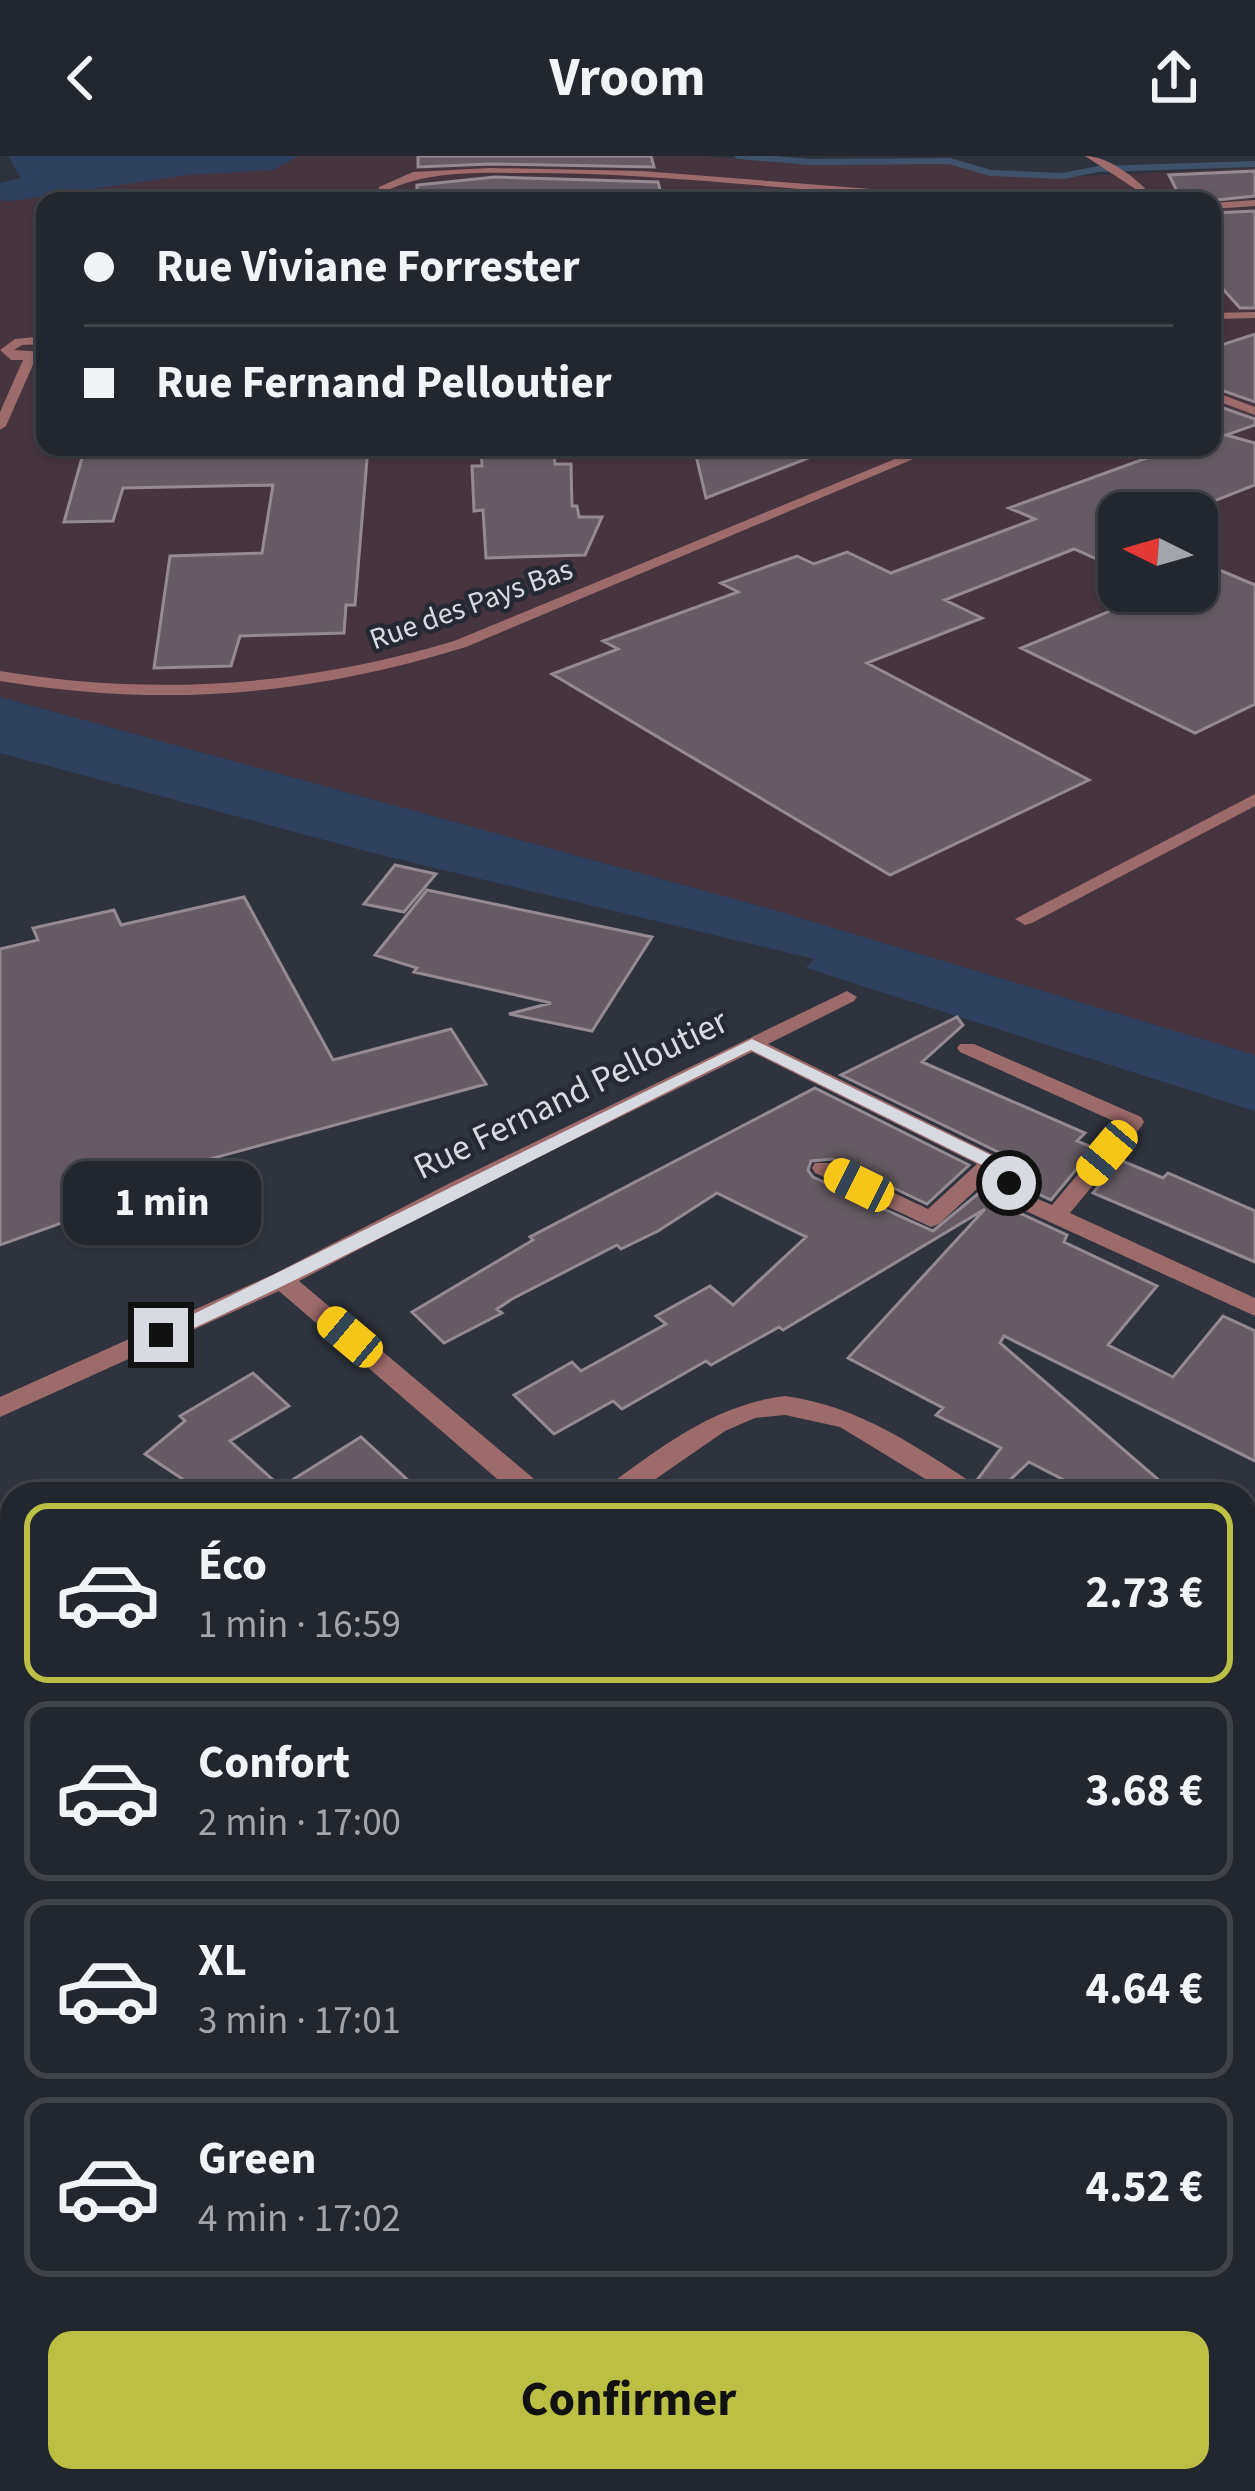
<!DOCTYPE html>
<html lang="fr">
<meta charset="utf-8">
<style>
:root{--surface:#22262e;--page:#2e323a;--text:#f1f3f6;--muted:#a2a5aa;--line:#3f434a;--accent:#bbc044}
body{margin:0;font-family:"Source Sans 3",sans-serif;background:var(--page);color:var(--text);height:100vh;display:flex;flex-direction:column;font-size:45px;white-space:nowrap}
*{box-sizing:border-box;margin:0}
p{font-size:39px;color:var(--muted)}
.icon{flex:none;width:66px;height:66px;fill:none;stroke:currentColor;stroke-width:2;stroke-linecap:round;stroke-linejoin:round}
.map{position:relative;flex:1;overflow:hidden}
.details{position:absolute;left:0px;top:1326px;width:1257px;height:1011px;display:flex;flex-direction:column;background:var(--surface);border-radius:36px 36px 0 0;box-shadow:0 3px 9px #0004,0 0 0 3px var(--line)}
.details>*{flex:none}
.hud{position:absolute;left:36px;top:36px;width:1185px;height:264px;border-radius:24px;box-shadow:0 3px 9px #0004,0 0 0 3px var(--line);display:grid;align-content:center;height:264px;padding:0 48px;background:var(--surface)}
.needle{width:78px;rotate:275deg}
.controls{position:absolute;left:1098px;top:336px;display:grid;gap:24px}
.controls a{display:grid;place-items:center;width:120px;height:120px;border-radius:24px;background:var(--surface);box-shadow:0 3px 9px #0004,0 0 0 3px var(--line);font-size:60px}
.end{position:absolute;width:54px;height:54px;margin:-27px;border:15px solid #d7dbe1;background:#111;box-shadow:0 0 0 6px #111}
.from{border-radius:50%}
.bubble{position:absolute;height:84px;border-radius:24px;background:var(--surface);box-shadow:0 3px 9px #0004,0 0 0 3px var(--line);font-size:39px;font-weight:700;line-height:84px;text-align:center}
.car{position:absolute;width:36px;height:72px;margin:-36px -18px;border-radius:15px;box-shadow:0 0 9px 3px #0007;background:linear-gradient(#f5c518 24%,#345 0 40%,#f5c518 0 76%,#345 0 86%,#f5c518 0)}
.hud b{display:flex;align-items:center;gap:42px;height:114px;font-size:45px}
.hud b+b{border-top:3px solid var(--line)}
.hud i{width:30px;height:30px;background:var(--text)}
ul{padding:21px 0 0;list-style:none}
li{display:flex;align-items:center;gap:36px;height:180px;margin:0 24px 18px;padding:0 24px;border:6px solid var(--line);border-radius:24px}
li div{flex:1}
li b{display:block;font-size:45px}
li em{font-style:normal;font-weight:700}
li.current{border-color:var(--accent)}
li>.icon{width:108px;height:108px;stroke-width:1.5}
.cta{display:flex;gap:24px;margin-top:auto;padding:24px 48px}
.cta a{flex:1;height:138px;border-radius:24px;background:var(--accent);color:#111;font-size:48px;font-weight:700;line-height:138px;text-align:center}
header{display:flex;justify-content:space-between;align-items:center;height:156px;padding:0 48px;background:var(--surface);font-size:54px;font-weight:700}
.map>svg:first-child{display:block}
.commercial{fill:#46353f;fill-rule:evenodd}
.green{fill:#304160}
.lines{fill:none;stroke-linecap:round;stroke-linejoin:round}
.stream{stroke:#405269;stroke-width:6}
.building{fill:#665b64;stroke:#958992;stroke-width:3}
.minor{fill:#9e6b6c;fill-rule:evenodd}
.route{fill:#d7dbe1}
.labels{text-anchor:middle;stroke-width:9;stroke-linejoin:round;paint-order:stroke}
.far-street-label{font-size:30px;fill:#d7dbe1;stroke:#242933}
.street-label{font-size:36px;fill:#d7dbe1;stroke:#242933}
</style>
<header><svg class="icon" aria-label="back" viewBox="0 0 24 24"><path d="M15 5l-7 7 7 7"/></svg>Vroom<svg class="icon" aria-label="share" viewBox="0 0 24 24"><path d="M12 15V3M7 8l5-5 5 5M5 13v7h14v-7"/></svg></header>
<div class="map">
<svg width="1255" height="2335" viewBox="0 0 1255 2335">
<rect width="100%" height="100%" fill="#2e333d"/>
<path class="commercial" d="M289,0H702L799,8L956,5L974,15L1061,21L1255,12V899L767,752L0,541V35L51,30L68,37ZM45,45H1212V291H45ZM1119,357H1197V435H1119Z"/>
<path class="green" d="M8,0H299L273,14L187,19L5,46L0,42V27L21,22Z
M0,541L767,752L1255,899V955L806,812L814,803L377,698L0,597Z"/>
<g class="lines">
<path class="stream" d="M738,0L811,6L949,5L991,17L1063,20L1098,13L1255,8"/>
</g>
<path class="building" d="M418,0H651L654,11L490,8L418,11Z
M1255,15V40L1208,45H1182L1169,19Z
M495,21L658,26L663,45H417V29Z
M1255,55V152H1240L1212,121V57Z
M1255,178V246L1212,231V192Z
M1212,248L1255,263V269L1226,279L1255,287V329L1183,357H1119V413L1074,393L945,444L982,462L867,507L1089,624L890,719L552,518L618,493L603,485L738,436L721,427L797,400L814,408L847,396L891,417L1035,363L1009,352L1177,291H1212Z
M85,291H368L355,449H346L344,477L240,480L231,510L154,512L170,400L262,397L273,329L123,332L113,365L64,366Z
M481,291H553L555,308H571L572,350H577L579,361H602L585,399L486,402L483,354L474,355L472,310H482Z
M694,291H829V294L706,342Z
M1217,413L1255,429V548L1195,577L1021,492L1158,435H1197V421Z
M395,709L436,718L404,756L364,748Z
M427,734L652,781L592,875L509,858L551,847L414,816L417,812L375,799Z
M244,741L333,904L451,873L486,928L85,1037L92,1056L0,1089V793L38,784L33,772L114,754L121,769Z
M957,861L963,869L922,906L1085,977L1077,985L1094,992L1051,1044L1036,1037L1002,998L841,919Z
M815,932L969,1009L927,1048L833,1003L811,1005L808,1014L813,1021L933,1075L991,1027L1015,1055L1067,1079L1064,1086L1157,1130L1108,1189L1173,1221L1223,1160L1255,1175V1305L1004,1180L1000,1187L1175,1338H1091L1029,1306L995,1338H987L977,1324L1001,1292L936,1259L943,1252L848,1202L985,1053L783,1174L779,1171L711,1209L706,1205L622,1253L613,1245L554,1278L514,1239L572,1206L581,1215L666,1168L656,1160L710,1130L733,1149L806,1081L717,1037L658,1075L621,1093L617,1089L512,1143L497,1153L502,1157L444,1187L412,1156L533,1084L530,1081Z
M1120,1004L1163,1022L1168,1017L1255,1055V1106L1093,1037Z
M253,1217L289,1250L230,1285L281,1331L361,1281L423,1338H205L145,1298L185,1265L180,1260Z"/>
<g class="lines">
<path class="minor" d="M1085,0C1110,0 1142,26 1156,45H1146L1137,34Z
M490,12L642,15L1023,45C859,45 696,17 531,17C483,17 432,14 388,34L387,45H377L379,31L413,16Z
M1255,44V50L1212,53V47Z
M1255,156V162L1212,163V157Z
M45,180V188L22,189L14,194L45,196V204H35L6,270L0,274V256L23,204H11L0,194L15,183Z
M1212,235L1255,251V259L1212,243Z
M924,291H942L466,491C307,540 164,552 0,525V515C156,541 303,530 454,485Z
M1255,638V650L1032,767L1025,769L1015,763Z
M847,835L857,841L854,845L768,888L1000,1002L1033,1041L1052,1049L1120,968L960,896L957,892L960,888H974L1141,961L1144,966L1141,971L1070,1057L1255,1142V1160L1017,1051L991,1020L939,1068L931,1071L815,1017L812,1012L815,1007H831L928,1053L977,1008L752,896L466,1037L299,1125L552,1338H517L510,1334L279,1135L0,1261V1241L274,1118L450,1027Z
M785,1240C860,1250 916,1291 979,1331L983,1338H950L840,1271L785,1259L755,1262L725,1275L634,1338H602L606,1331C663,1290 713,1249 785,1240Z
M0,1439L12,1444V1472L0,1467Z
M1245,1559L1255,1562V1592L1245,1589Z
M1255,1600V1629L1245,1633V1604Z
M12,1967V2002L0,2007V1972Z
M829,2325H875L879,2335H833Z"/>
</g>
<path class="route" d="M752,883L999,1003L1018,1027L1003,1031L986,1011L751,894C557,990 365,1094 168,1184L161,1186L151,1179Z"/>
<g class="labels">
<g class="far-street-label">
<text transform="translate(471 448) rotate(-20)" y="10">Rue des Pays Bas</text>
</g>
<g class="street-label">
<text transform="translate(570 937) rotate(-26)" y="13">Rue Fernand Pelloutier</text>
</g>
</g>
</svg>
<div class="controls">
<a><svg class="needle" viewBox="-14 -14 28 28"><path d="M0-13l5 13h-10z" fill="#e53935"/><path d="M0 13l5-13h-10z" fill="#a2a5aa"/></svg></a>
</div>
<i class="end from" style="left:1009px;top:1027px"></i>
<i class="end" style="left:161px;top:1179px"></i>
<div class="bubble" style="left:63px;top:1005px;width:198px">1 min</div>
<i class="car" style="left:1107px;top:997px;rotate:220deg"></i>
<i class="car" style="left:859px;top:1029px;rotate:296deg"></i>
<i class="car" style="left:350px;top:1181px;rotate:310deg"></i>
<div class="hud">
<b><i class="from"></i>Rue Viviane Forrester</b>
<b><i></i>Rue Fernand Pelloutier</b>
</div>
<section class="details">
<ul>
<li class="current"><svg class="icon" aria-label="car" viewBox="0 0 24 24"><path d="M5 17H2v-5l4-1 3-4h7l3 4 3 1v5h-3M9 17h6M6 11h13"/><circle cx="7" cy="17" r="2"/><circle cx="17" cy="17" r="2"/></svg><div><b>Éco</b><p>1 min · 16:59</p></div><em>2.73 €</em></li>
<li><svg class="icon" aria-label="car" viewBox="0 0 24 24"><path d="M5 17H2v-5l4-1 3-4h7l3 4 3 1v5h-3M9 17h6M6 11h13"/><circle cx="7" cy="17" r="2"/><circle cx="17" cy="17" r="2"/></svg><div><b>Confort</b><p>2 min · 17:00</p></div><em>3.68 €</em></li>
<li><svg class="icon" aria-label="car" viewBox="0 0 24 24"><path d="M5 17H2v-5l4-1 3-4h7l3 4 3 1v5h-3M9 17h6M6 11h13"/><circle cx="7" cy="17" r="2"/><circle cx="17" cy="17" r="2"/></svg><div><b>XL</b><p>3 min · 17:01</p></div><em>4.64 €</em></li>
<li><svg class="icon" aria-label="car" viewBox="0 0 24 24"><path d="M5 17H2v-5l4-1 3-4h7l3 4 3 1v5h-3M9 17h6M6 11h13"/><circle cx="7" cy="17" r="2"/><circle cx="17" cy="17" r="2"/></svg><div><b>Green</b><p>4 min · 17:02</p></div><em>4.52 €</em></li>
</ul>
<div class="cta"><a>Confirmer</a></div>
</section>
</div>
